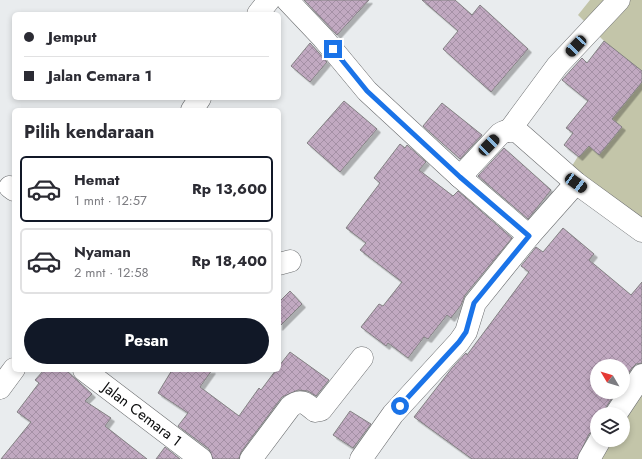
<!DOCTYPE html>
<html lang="id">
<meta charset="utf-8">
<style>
:root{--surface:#fff;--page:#f7f7f7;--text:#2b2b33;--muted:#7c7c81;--line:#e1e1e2;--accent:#111827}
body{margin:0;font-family:Jost,sans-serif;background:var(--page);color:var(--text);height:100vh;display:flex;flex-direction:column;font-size:15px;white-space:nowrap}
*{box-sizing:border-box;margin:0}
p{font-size:13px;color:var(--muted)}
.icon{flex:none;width:22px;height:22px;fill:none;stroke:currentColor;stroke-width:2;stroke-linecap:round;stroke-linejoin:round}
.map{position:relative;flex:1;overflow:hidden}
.drawer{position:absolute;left:12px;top:108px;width:269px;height:264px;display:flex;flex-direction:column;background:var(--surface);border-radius:6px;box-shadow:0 2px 6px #0003}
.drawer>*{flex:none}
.hud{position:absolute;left:12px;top:12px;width:269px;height:88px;border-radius:6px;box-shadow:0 2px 6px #0003;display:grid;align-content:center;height:88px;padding:0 12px;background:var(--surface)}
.needle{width:26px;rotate:308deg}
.controls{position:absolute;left:590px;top:359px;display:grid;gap:8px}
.controls a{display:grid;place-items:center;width:40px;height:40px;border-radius:50%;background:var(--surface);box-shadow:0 2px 6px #0003;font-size:20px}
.end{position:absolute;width:18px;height:18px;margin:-9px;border:5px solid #1a73e8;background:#fff;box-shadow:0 0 0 2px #fff}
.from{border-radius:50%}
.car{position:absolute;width:12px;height:24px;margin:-12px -6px;border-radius:5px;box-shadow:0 0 3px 1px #0007;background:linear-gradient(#222 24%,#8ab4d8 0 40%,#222 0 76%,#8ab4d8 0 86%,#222 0)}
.hud b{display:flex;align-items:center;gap:14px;height:38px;font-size:15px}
.hud b+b{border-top:1px solid var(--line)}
.hud i{width:10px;height:10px;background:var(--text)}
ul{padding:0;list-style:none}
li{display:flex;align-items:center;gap:12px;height:66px;margin:0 8px 6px;padding:0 4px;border:2px solid var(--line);border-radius:6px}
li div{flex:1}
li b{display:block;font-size:15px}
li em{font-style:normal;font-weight:700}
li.active{border-color:var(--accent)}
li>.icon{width:36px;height:36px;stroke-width:1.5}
h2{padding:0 12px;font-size:18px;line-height:48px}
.action{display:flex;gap:8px;margin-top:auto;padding:8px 12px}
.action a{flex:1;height:46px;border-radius:24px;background:var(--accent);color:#fff;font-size:16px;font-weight:700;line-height:46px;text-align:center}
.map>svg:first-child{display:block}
.grass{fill:#c3c5a9}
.building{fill:url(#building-cross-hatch);stroke:#838183;filter:url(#shadow)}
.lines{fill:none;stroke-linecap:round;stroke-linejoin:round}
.minor-casing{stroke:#6c6e70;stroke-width:23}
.minor{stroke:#fff;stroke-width:22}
.route{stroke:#1a73e8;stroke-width:5}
.labels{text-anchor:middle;stroke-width:3;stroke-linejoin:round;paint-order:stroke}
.street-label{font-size:15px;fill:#0a0b0c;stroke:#e9ecee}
</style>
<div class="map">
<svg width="642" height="459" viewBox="0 0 642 459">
<defs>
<pattern id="building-cross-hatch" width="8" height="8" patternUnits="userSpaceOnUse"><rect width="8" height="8" fill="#c1a9c1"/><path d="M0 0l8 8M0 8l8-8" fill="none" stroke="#a490a5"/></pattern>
<filter id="shadow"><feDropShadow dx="3.5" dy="3.5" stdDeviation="0" flood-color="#0004"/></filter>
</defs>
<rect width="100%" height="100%" fill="#e9ecee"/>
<path class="grass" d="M590,0H642V240L560,185L614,99V51L578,15Z
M642,363V459H583L593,430L597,424V440H623V414H604Z"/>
<path class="building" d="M304,0H369L337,35Z
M422,0H455L472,15L480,5L528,49L491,92L443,49L458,31Z
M604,41L642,71V82L612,119L622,127L599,155L589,146L579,157L564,145L573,133L566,128L588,101L562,80L582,58L587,63Z
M310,43L327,62L310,82L291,66Z
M344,101L377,129L340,172L307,143Z
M442,103L482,135L460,159L423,126Z
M400,144L405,148L407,145L426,162L419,170L453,196L458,191L512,238L465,295L461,305L451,318L447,315L428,339L424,337L408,358L388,343L386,346L361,327L379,304L383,306L402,282L360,250L366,243L346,228L380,183L374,178Z
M504,148L551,190L528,219L478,176Z
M563,228L594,254L589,260L631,295L642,282V363L636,364L632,368L623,381V366H597V392H616L606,407L604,414H597V428L589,434L577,459H472L414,417L452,368L466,353L467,355L529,272L521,266L536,247L543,252Z
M290,291L302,304L279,327V302Z
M290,352L329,380L316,396L308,391L298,390L282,397L241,452L239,459H213L209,449L178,426L188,413L158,393L172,370H212L200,387L239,416L259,388L261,390L276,370H279V366Z
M44,370H66L92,394L85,401L111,418L105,426L147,459H1L31,422L17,412L39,383L35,380Z
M350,411L371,424L353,448L333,435Z
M165,447L180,459H156Z"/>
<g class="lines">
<g class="minor-casing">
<g id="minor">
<path d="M287,0L323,38L367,91L460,177L500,134C506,130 511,130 518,132L576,183L642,231"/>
<path d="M258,14L269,0"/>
<path d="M192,110L200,98"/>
<path d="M509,131L557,66L619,0"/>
<path d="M10,187L14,190"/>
<path d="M529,236L576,183"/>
<path d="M279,264L290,261"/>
<path id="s1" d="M84,370L201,459"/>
<path d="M0,388L14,369"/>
<path d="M616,414L642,375"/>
<path d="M251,459L290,407C300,398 306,403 315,411L321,410L362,358"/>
<path d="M361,459L393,414L459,342L466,332L475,303L529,236L460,177"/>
<path d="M589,459L600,440"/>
</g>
</g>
<use href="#minor" class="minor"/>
</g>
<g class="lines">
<path class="route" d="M333,49L367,91L460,177L529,236L474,303L466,332L459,342L400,406"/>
</g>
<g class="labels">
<g class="street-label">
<text dy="5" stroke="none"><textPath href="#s1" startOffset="73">Jalan Cemara 1</textPath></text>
</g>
</g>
</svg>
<div class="controls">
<a><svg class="needle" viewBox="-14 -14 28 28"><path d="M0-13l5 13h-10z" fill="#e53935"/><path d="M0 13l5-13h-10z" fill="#7c7c81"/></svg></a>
<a><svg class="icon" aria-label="layers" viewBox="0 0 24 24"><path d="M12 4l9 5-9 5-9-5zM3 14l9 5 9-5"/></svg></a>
</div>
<i class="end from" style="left:400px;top:406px"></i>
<i class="end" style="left:333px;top:49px"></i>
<i class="car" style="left:576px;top:46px;rotate:223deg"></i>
<i class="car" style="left:489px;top:145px;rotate:44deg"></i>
<i class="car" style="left:576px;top:183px;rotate:126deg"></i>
<div class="hud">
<b><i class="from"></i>Jemput</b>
<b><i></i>Jalan Cemara 1</b>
</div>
<section class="drawer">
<h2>Pilih kendaraan</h2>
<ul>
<li class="active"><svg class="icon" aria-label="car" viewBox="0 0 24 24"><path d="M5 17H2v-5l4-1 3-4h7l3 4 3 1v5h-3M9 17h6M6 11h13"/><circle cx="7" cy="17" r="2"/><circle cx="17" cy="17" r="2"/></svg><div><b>Hemat</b><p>1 mnt · 12:57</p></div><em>Rp 13,600</em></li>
<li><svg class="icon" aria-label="car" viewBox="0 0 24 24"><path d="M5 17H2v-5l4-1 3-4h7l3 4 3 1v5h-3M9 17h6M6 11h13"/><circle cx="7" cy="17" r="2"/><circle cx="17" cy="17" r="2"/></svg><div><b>Nyaman</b><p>2 mnt · 12:58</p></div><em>Rp 18,400</em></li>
</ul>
<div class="action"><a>Pesan</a></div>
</section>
</div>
